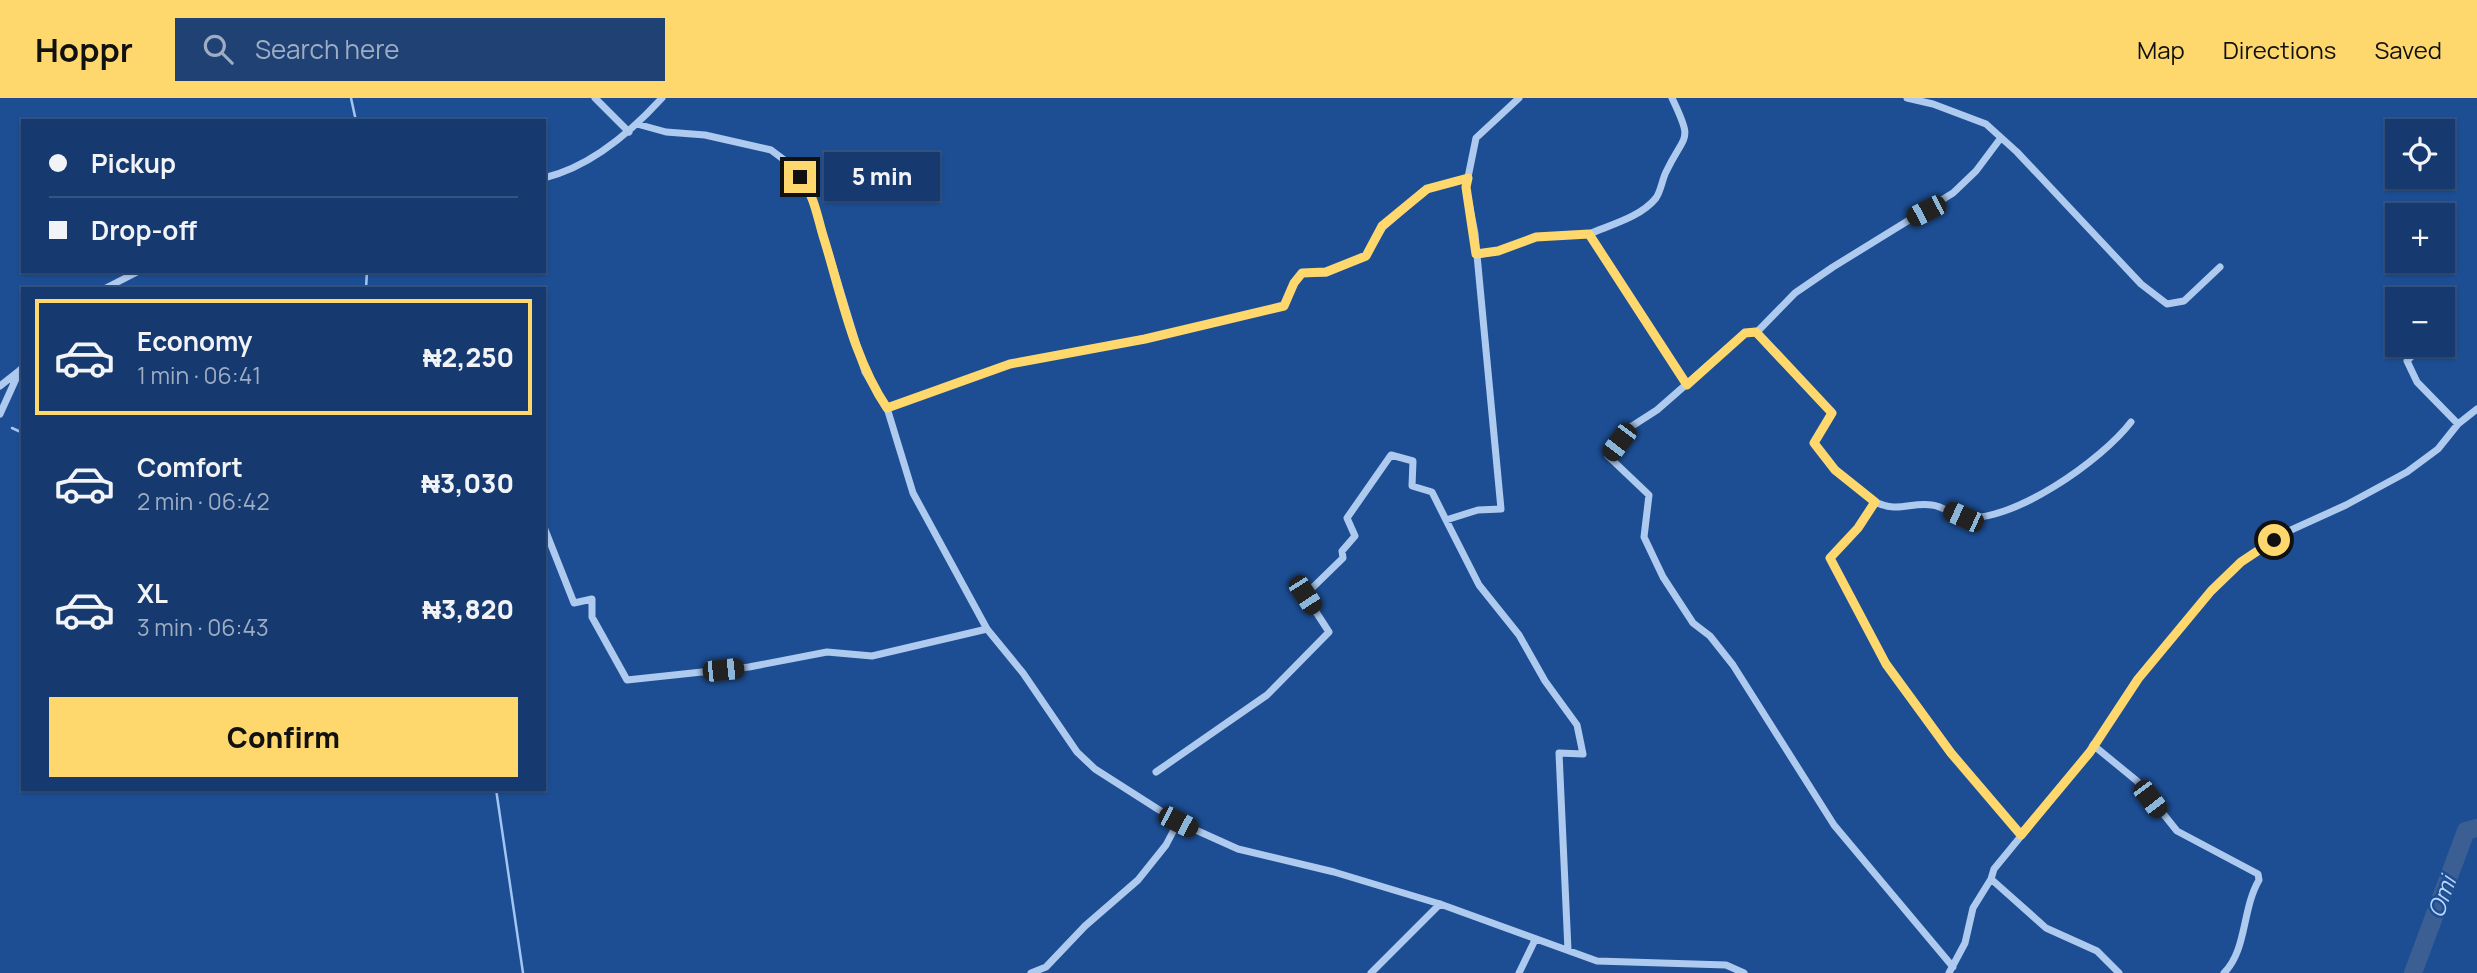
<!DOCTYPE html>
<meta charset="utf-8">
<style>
:root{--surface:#163a6f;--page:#1f4174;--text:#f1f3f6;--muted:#9eadc3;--line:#355482;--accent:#fed86d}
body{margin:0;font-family:Manrope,sans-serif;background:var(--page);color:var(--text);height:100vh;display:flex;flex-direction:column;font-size:26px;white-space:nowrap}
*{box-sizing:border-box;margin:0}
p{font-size:23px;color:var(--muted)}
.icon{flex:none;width:38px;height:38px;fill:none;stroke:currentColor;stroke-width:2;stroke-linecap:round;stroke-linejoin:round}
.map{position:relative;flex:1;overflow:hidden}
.sheet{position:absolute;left:21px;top:189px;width:525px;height:504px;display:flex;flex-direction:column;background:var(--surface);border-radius:0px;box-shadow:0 2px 5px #0004,0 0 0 2px var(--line)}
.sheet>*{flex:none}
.banner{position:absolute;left:21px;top:21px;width:525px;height:154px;border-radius:0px;box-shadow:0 2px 5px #0004,0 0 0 2px var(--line);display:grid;align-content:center;height:154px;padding:0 28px;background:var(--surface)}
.controls{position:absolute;left:2385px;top:21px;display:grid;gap:14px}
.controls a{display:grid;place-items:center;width:70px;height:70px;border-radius:0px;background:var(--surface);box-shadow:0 2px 5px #0004,0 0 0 2px var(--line);font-size:35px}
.end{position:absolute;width:32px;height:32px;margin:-16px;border:9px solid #fed86d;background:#111;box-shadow:0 0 0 4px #111}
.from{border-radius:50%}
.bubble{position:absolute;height:49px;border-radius:0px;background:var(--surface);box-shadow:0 2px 5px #0004,0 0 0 2px var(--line);font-size:23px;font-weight:800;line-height:49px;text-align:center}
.car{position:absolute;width:21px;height:42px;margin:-21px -10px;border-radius:9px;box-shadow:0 0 5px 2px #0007;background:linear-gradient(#222 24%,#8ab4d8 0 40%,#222 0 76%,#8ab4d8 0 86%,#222 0)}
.banner b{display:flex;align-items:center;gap:24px;height:66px;font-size:26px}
.banner b+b{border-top:2px solid var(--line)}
.banner i{width:18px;height:18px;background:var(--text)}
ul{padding:12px 0 0;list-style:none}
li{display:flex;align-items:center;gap:21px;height:116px;margin:0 14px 10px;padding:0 14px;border:4px solid transparent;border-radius:0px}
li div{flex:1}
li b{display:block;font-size:26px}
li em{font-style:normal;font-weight:800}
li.on{border-color:var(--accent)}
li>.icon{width:63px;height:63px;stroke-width:1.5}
.button{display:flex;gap:14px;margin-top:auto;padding:14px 28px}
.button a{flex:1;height:80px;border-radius:0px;background:var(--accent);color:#111;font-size:28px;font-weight:800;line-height:80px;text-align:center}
header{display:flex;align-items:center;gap:42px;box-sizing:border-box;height:98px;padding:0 35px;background:var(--accent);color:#111}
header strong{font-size:33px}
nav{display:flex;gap:38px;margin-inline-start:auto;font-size:24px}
.search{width:490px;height:63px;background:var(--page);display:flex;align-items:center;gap:18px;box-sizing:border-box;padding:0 24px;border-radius:0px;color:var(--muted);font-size:26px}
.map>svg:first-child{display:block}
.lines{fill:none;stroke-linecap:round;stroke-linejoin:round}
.stream{stroke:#a2c5f1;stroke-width:2.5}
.river{stroke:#3b5f92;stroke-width:18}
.minor{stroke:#afcaef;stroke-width:7}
.route{stroke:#fed86d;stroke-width:9}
.labels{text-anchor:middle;stroke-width:5;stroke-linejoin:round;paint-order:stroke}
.water-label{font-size:23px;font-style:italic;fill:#bbd5f6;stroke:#1d4e94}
</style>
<header>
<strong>Hoppr</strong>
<div class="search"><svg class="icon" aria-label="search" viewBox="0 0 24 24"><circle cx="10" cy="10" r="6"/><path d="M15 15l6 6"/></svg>Search here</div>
<nav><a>Map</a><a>Directions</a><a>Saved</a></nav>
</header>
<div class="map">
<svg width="2477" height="875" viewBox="0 0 2477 875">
<rect width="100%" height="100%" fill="#1d4e94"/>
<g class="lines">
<path class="stream" d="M351,0L356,23
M366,191L367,173
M12,330L23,335
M496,691L523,875"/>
<path class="river" d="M2413,875L2466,733L2477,730"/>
<path class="minor" d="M595,0L629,34
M1907,0L1933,6L1986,26L2017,54L2141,186L2167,206L2184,203L2220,169
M637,26L666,34L705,37L771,52L783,61L810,93L865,274L887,310L913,395L987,531L1023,575L1077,654L1095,671L1178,724L1238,751L1334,774L1440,806L1597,863L1726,867L1744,875
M544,80C590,69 631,34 662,0
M1589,136C1610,127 1641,119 1656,100C1661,93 1662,82 1666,74C1685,34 1694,46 1672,0
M1476,157L1498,153L1536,139L1589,136L1687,287
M104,191L139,173
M1756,235L1795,195L1833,169L1953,95L1976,73L2000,41
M2422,247L2407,263L2417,284L2458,326
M0,288L19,273
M887,310L1010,266L1145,241L1284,208L1294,185L1302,175H1326L1366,158L1383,129L1427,91L1468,80
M0,316L20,272
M1875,404C1898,415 1910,404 1932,407C1943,408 1952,417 1962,419C2011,427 2103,361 2131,324
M1446,422L1479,487L1519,537L1545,583L1577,627L1583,656L1559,655L1568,852
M544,429L574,505L592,501V519L627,582L749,569L827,554L872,558L987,531
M2093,647L2137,683L2177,733L2258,776L2259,782C2242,811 2247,852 2224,875
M1156,674L1267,597L1329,534L1305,497L1343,460L1342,453L1355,438L1347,420L1391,357L1413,363L1412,388L1432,394L1446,422L1478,412L1501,411L1475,136L1466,89L1476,40L1519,0
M1991,781L2046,830L2097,853L2119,875
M1953,869L1834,727L1733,567L1710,538L1693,525L1663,479L1644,439L1649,397L1608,358L1629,330L1657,312L1745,235H1756L1832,315L1814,345L1835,372L1875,404L1858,430L1830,460L1886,566L1951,655L2021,737
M1031,875L1046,869L1085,828L1138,782L1166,747L1178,724
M1371,875L1440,806
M1519,875L1535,842
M1949,875L1965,845L1973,810L1991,781L1994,771L2090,654L2138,581L2211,493L2241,464L2291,432L2346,407L2407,374L2438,351L2458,326L2477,311"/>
</g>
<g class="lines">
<path class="route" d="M800,79C816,100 817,120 825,144C842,200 854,261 887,310L1010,266L1145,241L1284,208L1294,185L1302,175L1326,174L1366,158L1382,128L1427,91L1468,80L1466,89L1476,156L1498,153L1536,139L1589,136L1687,287L1745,235L1756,234L1832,315L1814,345L1835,372L1875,404L1858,430L1830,460L1886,566L1951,655L2021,737L2090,654L2138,581L2211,493L2241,464L2274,442"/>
</g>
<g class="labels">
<g class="water-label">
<text transform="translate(2442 799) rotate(-70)" y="8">Omi</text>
</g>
</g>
</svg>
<div class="controls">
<a><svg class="icon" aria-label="locate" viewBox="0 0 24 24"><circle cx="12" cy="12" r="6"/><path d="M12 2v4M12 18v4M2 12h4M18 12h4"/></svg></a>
<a>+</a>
<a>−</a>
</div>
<i class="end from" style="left:2274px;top:442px"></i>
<i class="end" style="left:800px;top:79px"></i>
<div class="bubble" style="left:824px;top:54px;width:116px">5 min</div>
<i class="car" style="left:1926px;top:113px;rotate:243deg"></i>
<i class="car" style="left:1619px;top:344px;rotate:217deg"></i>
<i class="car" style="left:1963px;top:419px;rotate:294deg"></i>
<i class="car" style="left:1305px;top:497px;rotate:147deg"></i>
<i class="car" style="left:723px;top:572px;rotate:84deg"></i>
<i class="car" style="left:2150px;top:701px;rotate:143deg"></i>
<i class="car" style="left:1178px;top:724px;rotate:117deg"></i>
<div class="banner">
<b><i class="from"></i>Pickup</b>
<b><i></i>Drop-off</b>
</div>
<section class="sheet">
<ul>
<li class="on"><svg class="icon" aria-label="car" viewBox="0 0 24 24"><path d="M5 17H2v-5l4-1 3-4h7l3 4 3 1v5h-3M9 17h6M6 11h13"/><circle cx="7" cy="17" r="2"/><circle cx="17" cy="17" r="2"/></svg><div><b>Economy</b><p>1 min · 06:41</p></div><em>₦2,250</em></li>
<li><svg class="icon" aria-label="car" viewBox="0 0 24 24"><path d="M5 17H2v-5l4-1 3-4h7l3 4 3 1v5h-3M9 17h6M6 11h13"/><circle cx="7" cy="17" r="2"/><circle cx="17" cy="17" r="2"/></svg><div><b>Comfort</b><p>2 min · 06:42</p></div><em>₦3,030</em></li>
<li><svg class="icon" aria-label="car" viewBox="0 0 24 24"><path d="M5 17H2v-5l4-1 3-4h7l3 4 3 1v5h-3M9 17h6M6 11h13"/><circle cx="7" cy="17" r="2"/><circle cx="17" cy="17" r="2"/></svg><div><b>XL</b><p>3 min · 06:43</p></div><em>₦3,820</em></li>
</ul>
<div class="button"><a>Confirm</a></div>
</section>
</div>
